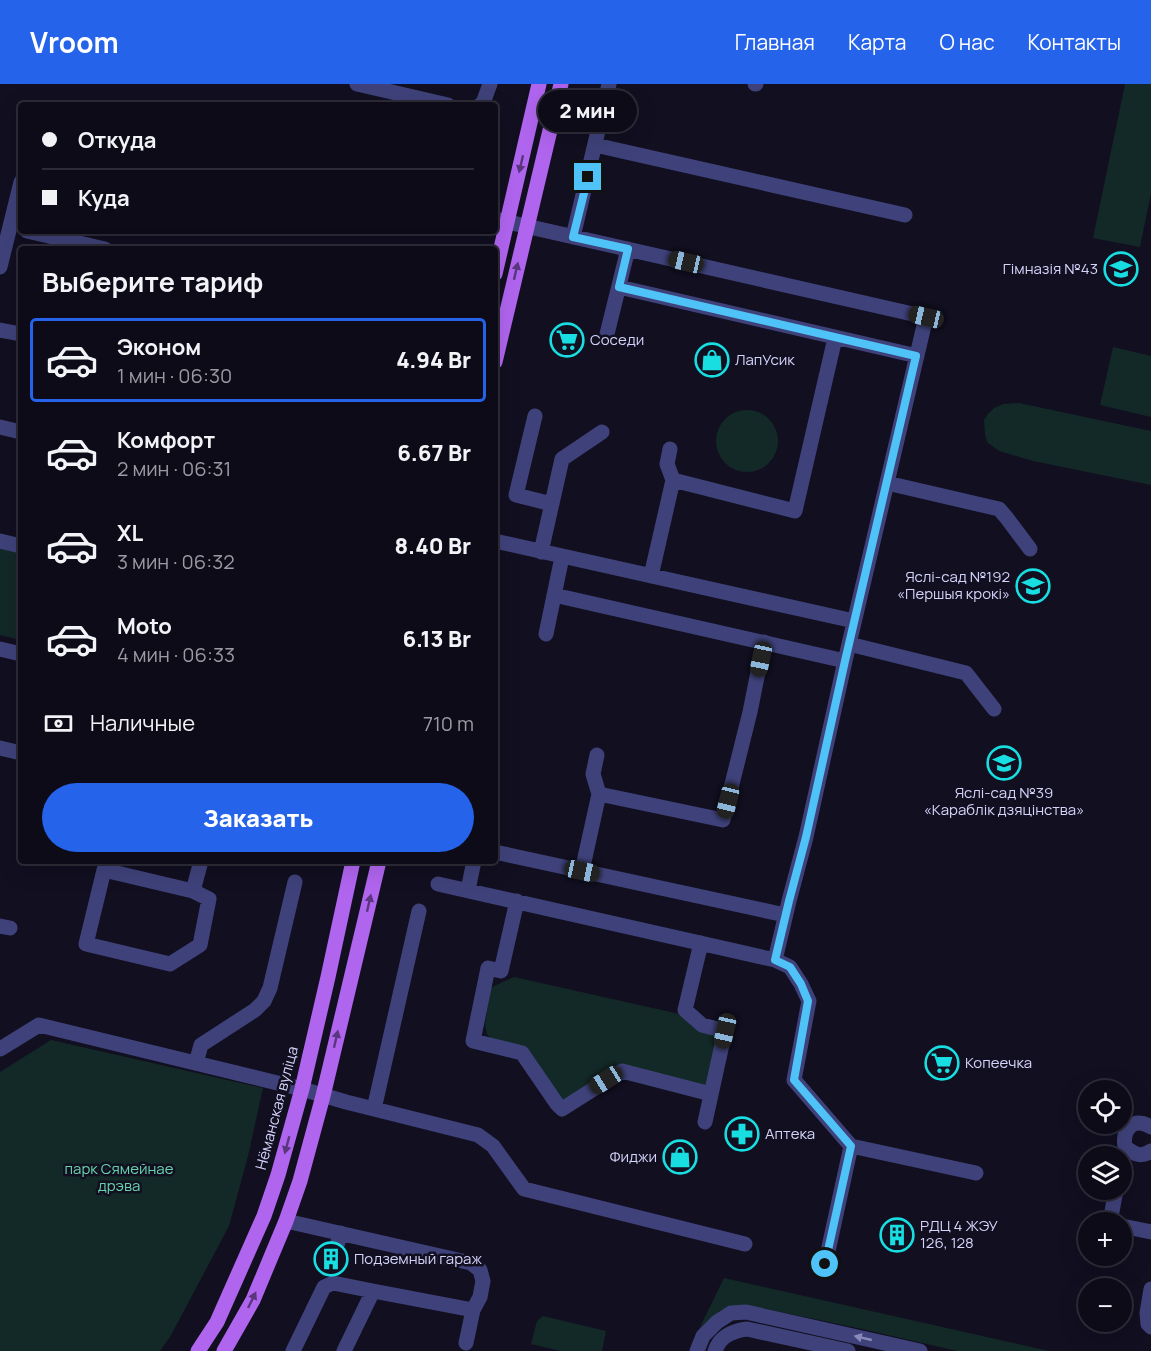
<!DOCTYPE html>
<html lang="ru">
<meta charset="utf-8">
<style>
:root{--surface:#0d0b18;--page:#161421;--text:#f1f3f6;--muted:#9a9ba2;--line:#2d2b37;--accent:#2563eb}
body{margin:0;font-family:Manrope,sans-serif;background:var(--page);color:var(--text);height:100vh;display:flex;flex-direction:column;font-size:22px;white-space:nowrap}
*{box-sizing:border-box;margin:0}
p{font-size:20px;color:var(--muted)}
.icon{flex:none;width:33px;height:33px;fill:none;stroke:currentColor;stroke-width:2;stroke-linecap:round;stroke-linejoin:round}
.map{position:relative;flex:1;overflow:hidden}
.sheet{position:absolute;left:18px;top:162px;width:480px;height:618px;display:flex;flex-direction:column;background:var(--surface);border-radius:6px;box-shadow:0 6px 24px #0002,0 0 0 2px var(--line)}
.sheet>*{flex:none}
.top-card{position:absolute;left:18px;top:18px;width:480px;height:132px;border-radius:6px;box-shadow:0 6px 24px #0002,0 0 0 2px var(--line);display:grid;align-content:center;height:132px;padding:0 24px;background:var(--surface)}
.controls{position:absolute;left:1078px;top:996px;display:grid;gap:12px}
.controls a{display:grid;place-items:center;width:54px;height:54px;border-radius:50%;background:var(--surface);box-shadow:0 6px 24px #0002,0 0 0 2px var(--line);font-size:30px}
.end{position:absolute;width:27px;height:27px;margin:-14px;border:8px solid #4fc3f7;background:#111;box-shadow:0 0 0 3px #111}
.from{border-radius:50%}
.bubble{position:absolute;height:42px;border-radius:21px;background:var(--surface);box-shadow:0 6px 24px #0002,0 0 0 2px var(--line);font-size:20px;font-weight:800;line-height:42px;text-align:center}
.car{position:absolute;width:18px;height:36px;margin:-18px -9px;border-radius:8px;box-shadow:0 0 4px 2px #0007;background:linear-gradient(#222 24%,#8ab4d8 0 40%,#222 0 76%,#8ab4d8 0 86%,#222 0)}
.top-card b{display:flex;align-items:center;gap:21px;height:57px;font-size:22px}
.top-card b+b{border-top:2px solid var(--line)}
.top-card i{width:15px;height:15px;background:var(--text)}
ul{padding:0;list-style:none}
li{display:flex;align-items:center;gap:18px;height:84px;margin:0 12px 9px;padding:0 12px;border:3px solid transparent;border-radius:6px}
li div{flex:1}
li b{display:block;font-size:22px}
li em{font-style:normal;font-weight:800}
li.selected{border-color:var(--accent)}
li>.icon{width:54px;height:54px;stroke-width:1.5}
h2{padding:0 24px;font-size:27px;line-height:72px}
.pay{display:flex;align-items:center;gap:15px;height:66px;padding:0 24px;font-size:22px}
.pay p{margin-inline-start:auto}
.action{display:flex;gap:12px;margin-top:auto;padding:12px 24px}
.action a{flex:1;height:69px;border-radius:36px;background:var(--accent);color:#fff;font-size:24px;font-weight:800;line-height:69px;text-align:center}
header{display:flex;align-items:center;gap:36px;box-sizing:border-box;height:84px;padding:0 30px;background:var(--accent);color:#fff}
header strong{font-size:28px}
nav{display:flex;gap:33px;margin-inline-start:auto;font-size:21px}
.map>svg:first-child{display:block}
.green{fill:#132927}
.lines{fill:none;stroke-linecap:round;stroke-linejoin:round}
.minor{stroke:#3f427a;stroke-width:15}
.major{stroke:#b065ef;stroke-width:15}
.oneway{fill:#59367d}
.oneway2{fill:#8a8aba}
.route{stroke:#4fc3f7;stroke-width:8}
.labels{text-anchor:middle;stroke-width:5;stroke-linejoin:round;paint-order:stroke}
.poi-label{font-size:15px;fill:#d4d3fa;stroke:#110f20;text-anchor:start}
.street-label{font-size:15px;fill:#d4d3fa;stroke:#110f20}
.park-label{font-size:15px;fill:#67d2ae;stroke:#110f20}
</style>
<header>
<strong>Vroom</strong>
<nav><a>Главная</a><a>Карта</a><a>О нас</a><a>Контакты</a></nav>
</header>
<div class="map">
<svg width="1151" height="1267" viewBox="0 0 1151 1267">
<rect width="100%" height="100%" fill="#110f20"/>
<path class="green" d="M1125,0H1151V109L1140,163L1093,154Z
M1113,263L1151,272V333L1100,321Z
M1019,319L1151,347V401L1033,377L999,367L987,358L985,350L984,336L988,330L994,324L1003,320Z
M716 357a31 31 0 1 1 62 0a31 31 0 1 1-62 0Z
M0,461L21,466V556L0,551Z
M514,893L684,931L719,952L708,1006L621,983L564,1019L526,965L493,957L487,950L485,941L490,904Z
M51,956L263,1004L248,1072L229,1142L170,1253L160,1267H0V988Z
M724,1194L1049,1267H957L862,1245L757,1223L735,1221L720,1227L699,1245Z
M543,1232L606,1247L602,1267H561L531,1260L537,1237Z"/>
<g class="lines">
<path class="minor" d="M357,0L448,21
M755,0H756
M480,21L483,19L490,0
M595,61L905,131
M495,135L926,233L845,577L806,753L789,817L775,876
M27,147L105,165
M573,153L609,0
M0,183L21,98
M619,203L917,272
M0,246L21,250
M607,250L628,165
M535,332L516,411L552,420
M0,343L21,348
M670,365L667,380L673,396L795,427L835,254
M887,399L999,425L1006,433L1030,465
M0,457L21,462
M495,457L854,537
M541,468L562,375L602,348
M651,492L673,396
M554,511L845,577
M546,550L562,473
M849,560L966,589L994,625
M0,565L21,570
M0,664L21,669
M597,671L593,690L599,710L723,736L750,628L764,558
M495,768L785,831
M104,786L193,807L209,815L200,861L170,880L86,860Z
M582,787L599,710
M438,800L775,876L790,883L801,900L809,917L794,996L851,1062L976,1089
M468,806L474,777
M193,807L201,777
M517,817L501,887L488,884L473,957L522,969L557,1020L562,1025L622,987L711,1010
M0,842L10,844
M701,859L685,926L702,941L725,947L705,1038
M0,965L39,941L302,1005L346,1018L478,1051L493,1062L524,1105L745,1160
M196,979L201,961L255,926L264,917L270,904L295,798
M374,1025L419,827
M1151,1043C1134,1032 1122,1045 1125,1063C1134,1070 1141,1074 1151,1067
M286,1137L471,1179L480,1186L483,1197L480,1213L473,1226L466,1259
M1110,1138L1116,1106
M1122,1142L1151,1148
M332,1176L341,1149
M825,1181L851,1062
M1151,1205L1147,1229L1148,1240L1151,1243
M293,1267L324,1203L333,1199L373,1207
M344,1267L373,1207L473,1226
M697,1267L703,1252L717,1238L731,1229L746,1228L920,1267
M715,1267C720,1252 732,1247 747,1245L848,1267"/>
<path class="major" d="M495,190L539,0
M495,278L561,0
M198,1267L217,1238L264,1132L278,1091L302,1005L328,893L353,777
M224,1267L253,1216L286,1137L300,1097L323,1012L379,777"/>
</g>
<defs><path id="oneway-solid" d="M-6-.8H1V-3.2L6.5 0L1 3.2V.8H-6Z" transform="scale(1.5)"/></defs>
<g class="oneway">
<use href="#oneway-solid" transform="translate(521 80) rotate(103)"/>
<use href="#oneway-solid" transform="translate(516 187) rotate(-77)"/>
<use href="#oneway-solid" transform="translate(369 819) rotate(-77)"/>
<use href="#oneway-solid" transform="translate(336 955) rotate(-77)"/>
<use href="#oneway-solid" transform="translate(287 1061) rotate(105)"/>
<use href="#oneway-solid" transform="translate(252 1216) rotate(-64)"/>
</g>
<use class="oneway2" href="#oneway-solid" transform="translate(863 1254) rotate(-167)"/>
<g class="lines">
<path class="route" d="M588,93L573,153L628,165L619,203L916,272L845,577L806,753L789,817L775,876L790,883L801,900L808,917L794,996L851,1062L825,1180"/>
</g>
<defs>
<g id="school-ring" transform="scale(1.725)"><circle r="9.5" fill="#110f20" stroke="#18dee1" stroke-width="1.5"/><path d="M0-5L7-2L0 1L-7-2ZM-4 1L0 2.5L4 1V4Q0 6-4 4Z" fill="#18dee1"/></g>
<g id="supermarket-ring" transform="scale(1.725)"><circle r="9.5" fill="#110f20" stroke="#18dee1" stroke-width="1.5"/><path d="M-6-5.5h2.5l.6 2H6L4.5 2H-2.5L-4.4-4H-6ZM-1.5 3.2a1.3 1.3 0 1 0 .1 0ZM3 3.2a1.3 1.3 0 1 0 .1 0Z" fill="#18dee1"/></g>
<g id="shop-ring" transform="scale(1.725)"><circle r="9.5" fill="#110f20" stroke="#18dee1" stroke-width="1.5"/><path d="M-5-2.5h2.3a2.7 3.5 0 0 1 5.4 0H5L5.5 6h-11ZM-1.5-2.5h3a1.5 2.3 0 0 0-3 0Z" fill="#18dee1"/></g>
<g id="pharmacy-ring" transform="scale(1.725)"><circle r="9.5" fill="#110f20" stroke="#18dee1" stroke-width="1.5"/><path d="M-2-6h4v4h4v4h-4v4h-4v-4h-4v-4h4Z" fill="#18dee1"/></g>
<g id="building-ring" transform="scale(1.725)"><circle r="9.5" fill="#110f20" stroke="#18dee1" stroke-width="1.5"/><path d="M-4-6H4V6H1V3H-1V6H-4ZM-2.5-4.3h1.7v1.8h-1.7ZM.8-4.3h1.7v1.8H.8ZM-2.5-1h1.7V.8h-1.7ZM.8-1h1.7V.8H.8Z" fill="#18dee1"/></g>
</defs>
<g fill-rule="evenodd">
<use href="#school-ring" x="1121" y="185"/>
<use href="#supermarket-ring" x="567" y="256"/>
<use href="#shop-ring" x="712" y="276"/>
<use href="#school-ring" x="1033" y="502"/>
<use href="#school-ring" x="1004" y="679"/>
<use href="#supermarket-ring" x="942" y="979"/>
<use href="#pharmacy-ring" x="742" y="1050"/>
<use href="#shop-ring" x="680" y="1073"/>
<use href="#building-ring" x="897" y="1151"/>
<use href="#building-ring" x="331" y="1175"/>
</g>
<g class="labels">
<g class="poi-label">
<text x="1098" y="190" text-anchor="end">Гімназія №43</text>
<text x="590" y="261">Соседи</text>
<text x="735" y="281">ЛапУсик</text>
<text x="1010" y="498" text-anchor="end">Яслі-сад №192<tspan x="1010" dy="17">«Першыя крокі»</tspan></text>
<text x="1004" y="714" text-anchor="middle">Яслі-сад №39<tspan x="1004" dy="17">«Караблік дзяцінства»</tspan></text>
<text x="965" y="984">Копеечка</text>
<text x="765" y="1055">Аптека</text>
<text x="657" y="1078" text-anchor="end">Фиджи</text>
<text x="920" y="1147">РДЦ 4 ЖЭУ<tspan x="920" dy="17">126, 128</tspan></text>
<text x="354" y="1180">Подземный гараж</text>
</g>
<g class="street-label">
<text transform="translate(277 1024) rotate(-75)" y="5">Нёманская вуліца</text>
</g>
<g class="park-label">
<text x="119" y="1090">парк Сямейнае<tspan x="119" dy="17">дрэва</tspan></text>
</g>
</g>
</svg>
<div class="controls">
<a><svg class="icon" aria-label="locate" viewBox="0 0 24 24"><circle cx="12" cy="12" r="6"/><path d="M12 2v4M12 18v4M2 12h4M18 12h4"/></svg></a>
<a><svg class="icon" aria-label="layers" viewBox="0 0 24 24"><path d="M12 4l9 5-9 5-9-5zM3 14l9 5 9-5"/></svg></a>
<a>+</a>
<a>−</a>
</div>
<i class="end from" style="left:825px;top:1180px"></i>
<i class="end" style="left:588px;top:93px"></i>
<div class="bubble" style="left:538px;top:6px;width:99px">2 мин</div>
<i class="car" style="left:686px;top:178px;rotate:283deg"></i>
<i class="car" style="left:926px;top:233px;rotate:283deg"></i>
<i class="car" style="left:761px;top:575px;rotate:192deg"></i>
<i class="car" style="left:728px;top:717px;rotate:194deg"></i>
<i class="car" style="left:582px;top:787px;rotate:102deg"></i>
<i class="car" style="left:725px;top:947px;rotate:193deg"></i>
<i class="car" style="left:606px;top:996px;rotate:238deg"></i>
<div class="top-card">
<b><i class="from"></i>Откуда</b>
<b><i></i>Куда</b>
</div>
<section class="sheet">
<h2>Выберите тариф</h2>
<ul>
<li class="selected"><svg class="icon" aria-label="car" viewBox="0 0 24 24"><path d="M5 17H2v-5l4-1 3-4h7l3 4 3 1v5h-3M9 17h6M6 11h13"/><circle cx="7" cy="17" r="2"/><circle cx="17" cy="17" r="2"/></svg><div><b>Эконом</b><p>1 мин · 06:30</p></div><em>4.94 Br</em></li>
<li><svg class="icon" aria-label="car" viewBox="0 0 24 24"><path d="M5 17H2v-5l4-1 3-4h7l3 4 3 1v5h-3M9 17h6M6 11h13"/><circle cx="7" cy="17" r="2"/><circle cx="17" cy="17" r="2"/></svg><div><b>Комфорт</b><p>2 мин · 06:31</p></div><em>6.67 Br</em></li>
<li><svg class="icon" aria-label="car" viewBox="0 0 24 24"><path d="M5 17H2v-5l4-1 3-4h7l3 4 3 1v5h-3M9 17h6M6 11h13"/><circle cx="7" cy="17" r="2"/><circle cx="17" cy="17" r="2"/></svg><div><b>XL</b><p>3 мин · 06:32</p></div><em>8.40 Br</em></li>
<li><svg class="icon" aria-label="car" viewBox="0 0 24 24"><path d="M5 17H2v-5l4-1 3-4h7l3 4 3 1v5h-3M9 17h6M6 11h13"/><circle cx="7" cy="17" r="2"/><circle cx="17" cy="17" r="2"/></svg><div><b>Moto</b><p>4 мин · 06:33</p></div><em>6.13 Br</em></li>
</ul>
<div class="pay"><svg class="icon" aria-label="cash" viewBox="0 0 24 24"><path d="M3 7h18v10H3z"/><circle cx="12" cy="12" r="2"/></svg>Наличные<p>710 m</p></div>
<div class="action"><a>Заказать</a></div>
</section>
</div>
